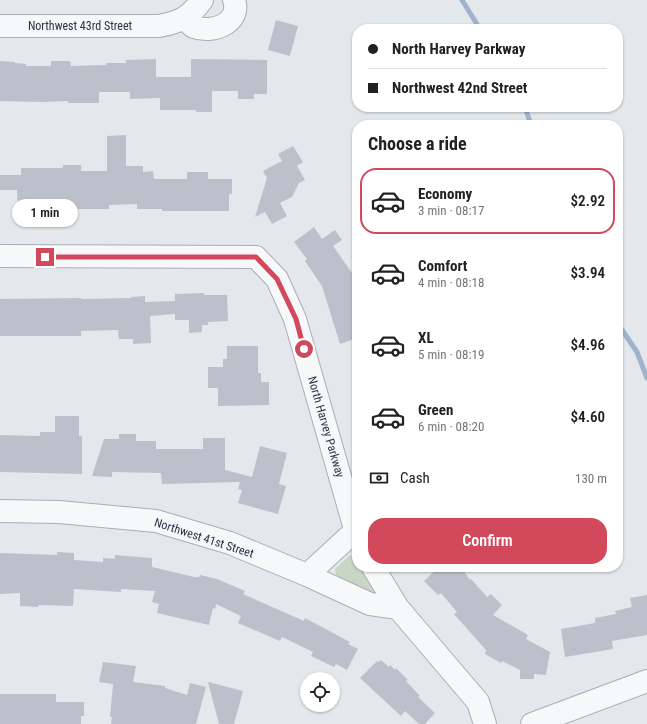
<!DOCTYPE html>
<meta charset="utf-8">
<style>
:root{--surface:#fff;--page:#f2f2f2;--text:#202124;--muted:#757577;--line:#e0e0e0;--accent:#d1495b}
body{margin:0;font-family:"Roboto Condensed",sans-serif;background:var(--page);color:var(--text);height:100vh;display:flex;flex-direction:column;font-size:15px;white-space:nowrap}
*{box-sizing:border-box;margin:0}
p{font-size:13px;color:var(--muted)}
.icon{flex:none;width:22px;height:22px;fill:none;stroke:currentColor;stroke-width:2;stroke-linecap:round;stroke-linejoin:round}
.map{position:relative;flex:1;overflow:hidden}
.details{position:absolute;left:352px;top:120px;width:271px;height:452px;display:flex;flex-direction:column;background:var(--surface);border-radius:16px;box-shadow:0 1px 3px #0004}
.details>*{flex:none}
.guide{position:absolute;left:352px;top:24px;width:271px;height:88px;border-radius:16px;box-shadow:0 1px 3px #0004;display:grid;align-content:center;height:88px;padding:0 16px;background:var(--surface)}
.tools{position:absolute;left:300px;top:672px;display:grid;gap:8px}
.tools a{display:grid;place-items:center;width:40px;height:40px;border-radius:50%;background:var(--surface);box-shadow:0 1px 3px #0004;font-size:20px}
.end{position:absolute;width:18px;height:18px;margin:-9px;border:5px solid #d1495b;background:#fff;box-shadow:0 0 0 2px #fff}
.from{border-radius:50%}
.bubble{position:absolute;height:28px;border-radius:14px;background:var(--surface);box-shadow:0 1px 3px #0004;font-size:13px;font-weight:600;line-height:28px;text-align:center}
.guide b{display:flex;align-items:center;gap:14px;height:38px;font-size:15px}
.guide b+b{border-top:1px solid var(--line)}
.guide i{width:10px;height:10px;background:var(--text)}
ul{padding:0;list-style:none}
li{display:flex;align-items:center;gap:12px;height:66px;margin:0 8px 6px;padding:0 8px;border:2px solid transparent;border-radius:16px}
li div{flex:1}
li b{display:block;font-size:15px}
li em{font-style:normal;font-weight:600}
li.selected{border-color:var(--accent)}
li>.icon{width:36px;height:36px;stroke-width:1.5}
h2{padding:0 16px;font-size:18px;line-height:48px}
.pay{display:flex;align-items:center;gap:10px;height:44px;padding:0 16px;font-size:15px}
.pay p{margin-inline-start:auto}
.primary-button{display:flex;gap:8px;margin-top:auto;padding:8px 16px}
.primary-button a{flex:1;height:46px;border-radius:16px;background:var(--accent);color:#fff;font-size:16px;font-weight:600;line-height:46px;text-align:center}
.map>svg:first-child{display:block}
.green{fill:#c9d6c5}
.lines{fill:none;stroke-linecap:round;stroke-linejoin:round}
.stream{stroke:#9fb4cc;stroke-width:5}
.building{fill:#bbc0ca}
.minor-casing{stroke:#a9aeb7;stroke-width:24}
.minor{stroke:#f7f8fa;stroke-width:22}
.route{stroke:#d1495b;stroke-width:5}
.labels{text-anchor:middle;stroke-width:3;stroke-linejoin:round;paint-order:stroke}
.street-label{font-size:12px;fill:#2b3445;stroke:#f4f6f9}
</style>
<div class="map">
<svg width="647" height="724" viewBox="0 0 647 724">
<rect width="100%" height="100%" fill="#e4e7ec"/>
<path class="green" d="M350,555L355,556L357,560V567H361L374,593L369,596L337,579L335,569Z"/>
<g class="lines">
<path class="stream" d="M462,0L480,29
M525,107L531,125
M618,324L637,352L647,378"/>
</g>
<path class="building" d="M276,20L298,26L290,56L268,50Z
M156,59V77H191V59L267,60V94H254V99H238V91H212V112H196V110H160V98L130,99V92H99V103H68V101L43,102L0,101V61L15,62V63L26,64V66H51V61H70L71,66L106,65V63H126V60Z
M126,135V166H143V172L153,171L154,179H187V172H208V179H232V194H229V211H162V209H137V204L109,205V209H78V212H18L17,190H0V175H21V168H63V165H81V171H107V136Z
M293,146L303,162L297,166L305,180L299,183L292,197L280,203L287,216L272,224L265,212L255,217L267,178L263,171L282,161L278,154Z
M314,227L322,239L335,230L342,240L333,246L357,280V338L340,344L322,286L305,261L307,259L294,242Z
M204,293V295H227L228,321L208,322V325H202V332L189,333V320H175V314L150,316L151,343L133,344V339H119L118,330L81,331V336H0V299L81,298V299L131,298V297L145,296V302L175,301V294Z
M227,346H258V373H261V382H269V405L218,406V388H208V367H223V359H227Z
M55,416H79V436H82V474L0,472V435L40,436V432H55Z
M119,434H136V441H156V449H203V438H225V470L252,477L260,446L287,453L279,484L286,486L278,514L238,503L242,490L238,489L240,482L162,484L161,473L112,472V477L92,476L104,439H119Z
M57,552L74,553V560L103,562V558L115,559V555L152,558V567L194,577H199L200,575L217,579L245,591L243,594L254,599L304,621L305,618L350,642L348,644L358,649L347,670L336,664L334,667L311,656L313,652L282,637L280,641L238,623L241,616L216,604L215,609L213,608L209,625L157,613L159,604L152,602L155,591L121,589V592L74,589L73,606L39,605L38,607L20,606V593L0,594V553L57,555Z
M439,567H461L470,580L471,579L487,597L491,594L502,605L493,615L528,635L526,639L550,652L546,675L534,674V679H520V670L502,661L501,663L485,654L486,650L454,614L457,612L441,593L438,595L424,581Z
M647,595V635L612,641L613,649L565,657L561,629L595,623V618L616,614L615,611L632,607L630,598Z
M381,660L389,667L390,665L395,670L396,668L408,680L406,681L420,696L418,697L435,713L425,724H419L405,711L401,716L360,678L377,661L378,662Z
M103,662L136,666L133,682L165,686V688L187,695L190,683L206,687L196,724H111L112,717H110L113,684L99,682Z
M208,682L243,691L234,724H219Z
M0,694H56V702H84V716H81V724H0Z"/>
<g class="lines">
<g class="minor-casing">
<path id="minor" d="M185,18C188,22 190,25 194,27C212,34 242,23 234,0
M0,26H159C180,22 189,18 202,0
M0,256L256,257L277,279L295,319L357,536
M0,511L59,512L156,521L230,543L307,575L370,604L398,608
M373,567L398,608L478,702L485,724
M307,575L355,531
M532,724L647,681"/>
</g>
<use href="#minor" class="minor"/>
</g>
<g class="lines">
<path class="route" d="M45,257H256L277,279L296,319L304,349"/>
</g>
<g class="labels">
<g class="street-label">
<text x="80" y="30">Northwest 43rd Street</text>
<text transform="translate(326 427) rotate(74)" y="4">North Harvey Parkway</text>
<text transform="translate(204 538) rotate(18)" y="4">Northwest 41st Street</text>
</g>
</g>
</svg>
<div class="tools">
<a><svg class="icon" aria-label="locate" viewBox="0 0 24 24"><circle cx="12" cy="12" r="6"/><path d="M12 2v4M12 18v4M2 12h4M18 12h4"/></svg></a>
</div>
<i class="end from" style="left:304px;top:349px"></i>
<i class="end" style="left:45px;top:257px"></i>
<div class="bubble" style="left:12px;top:199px;width:66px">1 min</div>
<div class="guide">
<b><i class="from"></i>North Harvey Parkway</b>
<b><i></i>Northwest 42nd Street</b>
</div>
<section class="details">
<h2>Choose a ride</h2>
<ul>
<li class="selected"><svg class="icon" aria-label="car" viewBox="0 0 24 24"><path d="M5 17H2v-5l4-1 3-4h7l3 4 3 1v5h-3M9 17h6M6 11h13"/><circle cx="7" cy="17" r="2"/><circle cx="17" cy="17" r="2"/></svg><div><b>Economy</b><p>3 min · 08:17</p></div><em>$2.92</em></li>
<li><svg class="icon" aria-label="car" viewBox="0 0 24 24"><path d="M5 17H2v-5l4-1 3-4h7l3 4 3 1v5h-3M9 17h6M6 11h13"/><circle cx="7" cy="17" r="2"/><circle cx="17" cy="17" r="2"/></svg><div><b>Comfort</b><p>4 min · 08:18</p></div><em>$3.94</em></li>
<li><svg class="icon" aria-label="car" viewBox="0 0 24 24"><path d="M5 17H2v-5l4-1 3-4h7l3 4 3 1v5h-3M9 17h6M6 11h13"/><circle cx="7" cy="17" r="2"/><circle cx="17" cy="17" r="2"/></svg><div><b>XL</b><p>5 min · 08:19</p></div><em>$4.96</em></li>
<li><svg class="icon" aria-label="car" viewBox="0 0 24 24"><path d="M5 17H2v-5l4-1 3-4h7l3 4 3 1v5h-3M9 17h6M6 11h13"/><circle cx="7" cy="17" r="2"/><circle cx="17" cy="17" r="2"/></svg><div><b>Green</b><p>6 min · 08:20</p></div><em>$4.60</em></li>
</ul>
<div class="pay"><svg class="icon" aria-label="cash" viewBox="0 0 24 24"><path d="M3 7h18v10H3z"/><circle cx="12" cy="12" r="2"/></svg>Cash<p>130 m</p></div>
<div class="primary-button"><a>Confirm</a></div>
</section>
</div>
